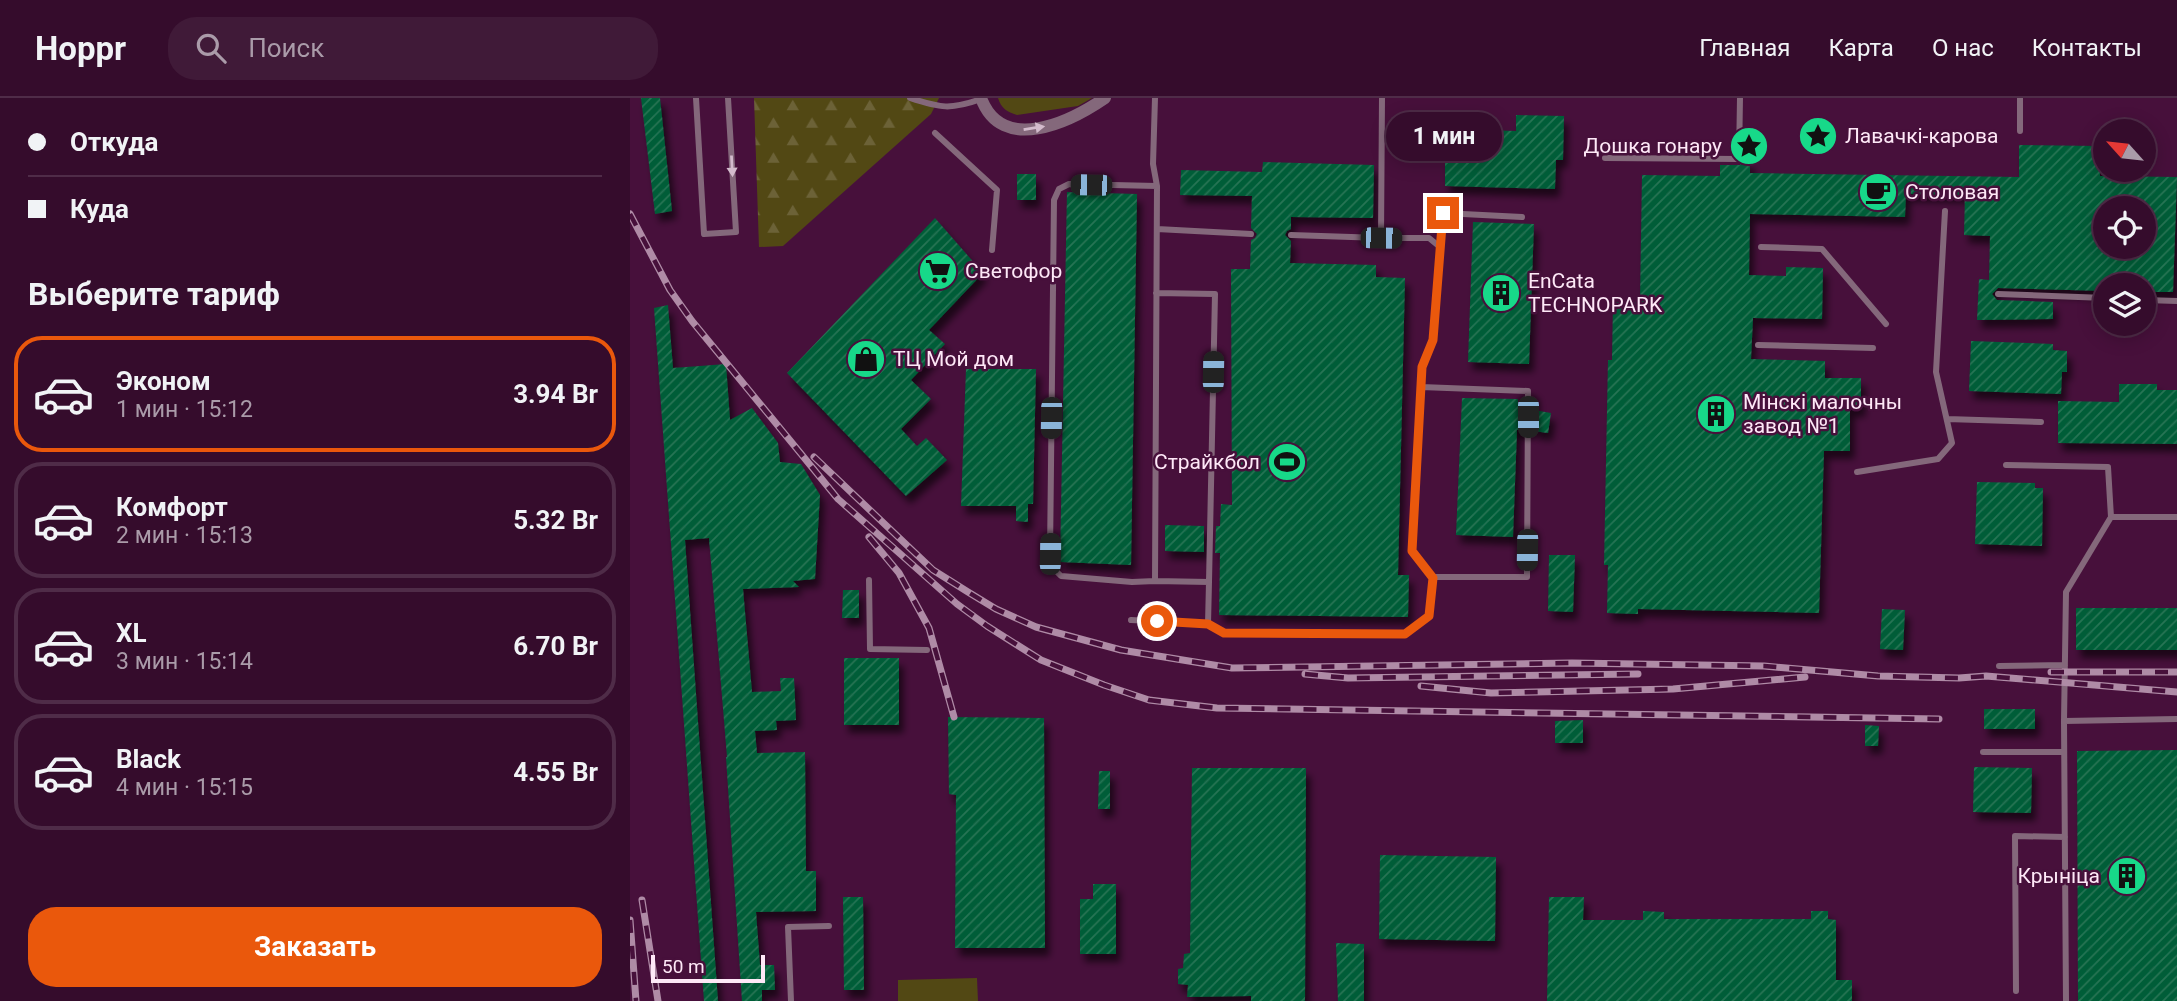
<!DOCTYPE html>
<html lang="ru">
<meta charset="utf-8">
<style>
:root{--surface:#350c2c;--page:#401a38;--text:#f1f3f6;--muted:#aa9ba9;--line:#4f2c48;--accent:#ea580c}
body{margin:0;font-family:Roboto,sans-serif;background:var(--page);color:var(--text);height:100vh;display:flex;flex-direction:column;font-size:26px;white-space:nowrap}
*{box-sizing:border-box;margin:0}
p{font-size:23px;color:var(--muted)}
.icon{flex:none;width:38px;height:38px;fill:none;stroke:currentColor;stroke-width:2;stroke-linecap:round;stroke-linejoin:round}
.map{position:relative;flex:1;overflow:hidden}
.sheet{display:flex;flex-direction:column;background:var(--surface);width:630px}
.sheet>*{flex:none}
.banner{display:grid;align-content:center;height:154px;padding:0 28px;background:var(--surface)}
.needle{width:46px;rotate:297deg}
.fabs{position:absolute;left:1463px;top:21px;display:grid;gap:14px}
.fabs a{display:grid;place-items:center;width:63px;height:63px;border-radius:50%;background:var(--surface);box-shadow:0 4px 18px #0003,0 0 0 2px var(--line);font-size:35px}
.scale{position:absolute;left:21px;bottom:18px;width:114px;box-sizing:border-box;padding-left:7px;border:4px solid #fee8f7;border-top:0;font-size:19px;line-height:24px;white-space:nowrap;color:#fee8f7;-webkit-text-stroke:5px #47103b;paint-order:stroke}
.end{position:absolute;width:32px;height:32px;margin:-16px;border:9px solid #ea580c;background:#fff;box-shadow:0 0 0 4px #fff}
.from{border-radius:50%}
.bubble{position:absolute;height:49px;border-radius:24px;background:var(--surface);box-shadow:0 4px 18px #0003,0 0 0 2px var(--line);font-size:23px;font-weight:700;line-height:49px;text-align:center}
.car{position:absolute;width:21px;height:42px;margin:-21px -10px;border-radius:9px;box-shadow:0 0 5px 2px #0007;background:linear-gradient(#222 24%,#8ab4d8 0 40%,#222 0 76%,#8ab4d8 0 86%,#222 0)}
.banner b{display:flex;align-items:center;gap:24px;height:66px;font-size:26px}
.banner b+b{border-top:2px solid var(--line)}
.banner i{width:18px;height:18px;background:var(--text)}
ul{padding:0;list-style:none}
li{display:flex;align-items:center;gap:21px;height:116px;margin:0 14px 10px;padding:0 14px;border:4px solid var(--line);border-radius:28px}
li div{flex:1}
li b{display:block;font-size:26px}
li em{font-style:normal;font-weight:700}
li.on{border-color:var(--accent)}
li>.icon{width:63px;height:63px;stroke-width:1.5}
h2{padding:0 28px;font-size:32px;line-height:84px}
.action{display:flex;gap:14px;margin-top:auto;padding:14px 28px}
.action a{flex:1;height:80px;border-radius:28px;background:var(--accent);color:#fff;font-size:28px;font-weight:700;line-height:80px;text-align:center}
header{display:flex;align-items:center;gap:42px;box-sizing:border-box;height:98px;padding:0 35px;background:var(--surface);border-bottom:2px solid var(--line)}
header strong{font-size:33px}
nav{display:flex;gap:38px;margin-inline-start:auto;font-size:24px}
.search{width:490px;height:63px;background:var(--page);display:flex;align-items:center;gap:18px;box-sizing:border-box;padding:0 24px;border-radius:28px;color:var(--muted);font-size:26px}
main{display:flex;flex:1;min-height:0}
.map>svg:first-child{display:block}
.grass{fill:#524814}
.forest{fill:url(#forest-firs)}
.building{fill:url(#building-hatch);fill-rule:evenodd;filter:url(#shadow)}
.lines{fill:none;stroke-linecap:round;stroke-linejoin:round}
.lane{stroke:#84687b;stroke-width:6}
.street{stroke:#84687b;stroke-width:12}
.rail-casing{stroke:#af8ba6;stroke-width:7}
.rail{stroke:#47103b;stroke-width:4.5;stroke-dasharray:13;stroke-linecap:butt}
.oneway{fill:#d3bbcc}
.route{stroke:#ea580c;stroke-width:9}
.labels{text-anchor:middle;stroke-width:5;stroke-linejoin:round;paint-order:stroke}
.poi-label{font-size:21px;fill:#fee8f7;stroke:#47103b;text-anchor:start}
</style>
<header>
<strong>Hoppr</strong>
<div class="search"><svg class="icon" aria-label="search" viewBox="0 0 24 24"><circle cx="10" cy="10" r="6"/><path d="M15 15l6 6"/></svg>Поиск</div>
<nav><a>Главная</a><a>Карта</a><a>О нас</a><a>Контакты</a></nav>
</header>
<main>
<section class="sheet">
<div class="banner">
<b><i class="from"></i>Откуда</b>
<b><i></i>Куда</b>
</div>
<h2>Выберите тариф</h2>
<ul>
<li class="on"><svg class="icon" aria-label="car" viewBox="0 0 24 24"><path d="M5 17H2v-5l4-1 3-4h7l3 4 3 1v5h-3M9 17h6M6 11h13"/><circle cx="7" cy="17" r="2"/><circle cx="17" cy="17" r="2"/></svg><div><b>Эконом</b><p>1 мин · 15:12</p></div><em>3.94 Br</em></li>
<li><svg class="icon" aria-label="car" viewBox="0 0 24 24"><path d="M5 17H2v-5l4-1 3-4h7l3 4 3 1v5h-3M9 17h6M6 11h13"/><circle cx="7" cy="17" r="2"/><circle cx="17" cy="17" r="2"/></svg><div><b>Комфорт</b><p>2 мин · 15:13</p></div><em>5.32 Br</em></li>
<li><svg class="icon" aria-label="car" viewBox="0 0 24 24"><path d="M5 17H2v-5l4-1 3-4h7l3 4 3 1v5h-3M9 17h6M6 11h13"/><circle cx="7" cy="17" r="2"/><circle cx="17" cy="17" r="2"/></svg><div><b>XL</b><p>3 мин · 15:14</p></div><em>6.70 Br</em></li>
<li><svg class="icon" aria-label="car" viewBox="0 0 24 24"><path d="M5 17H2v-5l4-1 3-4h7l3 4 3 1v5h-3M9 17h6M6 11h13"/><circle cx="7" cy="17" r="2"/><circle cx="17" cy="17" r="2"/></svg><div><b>Black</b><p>4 мин · 15:15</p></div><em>4.55 Br</em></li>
</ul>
<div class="action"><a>Заказать</a></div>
</section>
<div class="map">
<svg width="1547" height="903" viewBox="0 0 1547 903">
<defs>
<pattern id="forest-firs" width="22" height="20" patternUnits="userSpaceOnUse" patternTransform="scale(1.75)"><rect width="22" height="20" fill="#524814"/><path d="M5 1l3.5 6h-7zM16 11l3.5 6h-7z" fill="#6c6237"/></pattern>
<pattern id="building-hatch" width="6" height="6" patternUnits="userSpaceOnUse" patternTransform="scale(1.75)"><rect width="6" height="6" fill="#005d37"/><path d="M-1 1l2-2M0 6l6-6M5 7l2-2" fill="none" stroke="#267455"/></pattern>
<filter id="shadow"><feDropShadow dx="4.5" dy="8" stdDeviation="3.5" flood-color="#0009"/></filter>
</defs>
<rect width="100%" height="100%" fill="#47103b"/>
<path class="grass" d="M368,0H462L448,8L387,17C377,14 371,10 368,0Z
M347,880L348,903H268V882Z"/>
<path class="forest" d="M124,0H309L301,16L153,148L129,149Z"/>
<path class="building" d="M11,0H30L42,113L25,116Z
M886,17L934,18L933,62H926L925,91L815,88V58H823V31L886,33Z
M1389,47L1470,48V78L1547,79L1543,194H1514V187H1475V193L1368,190L1362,196L1367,202L1423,204V221L1347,222L1349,181L1359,182L1360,138L1334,137L1335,97L1276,96L1275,119L1120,116L1119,177L1156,178V169L1193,170L1192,221L1123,220L1121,261L1195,263V280H1231V311H1220V353H1194L1189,515L1008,511V516L977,515L978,467H974L978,262H982L983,204H1010L1012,77L1090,78V67H1110L1114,62H1120V75L1389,79ZM1475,110H1514V149H1475Z
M633,64L744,67L743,120L661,119V131L657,133L655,137L661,143L660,165L746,167V179L775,180L768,477H779L778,519L589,517L590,455H585L586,428H590L591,406L602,407L601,171H620L621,142L625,140L627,136L621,130L622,98L550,97L551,72L632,74Z
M387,76H406V102H387Z
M437,94L507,96L501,467L430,464Z
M305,120L353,175L299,232L315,246L281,282L301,301L271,331L287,348L296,340L317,362L276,398L157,275Z
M843,124L904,126L899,266L838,264Z
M38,207L43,270L96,266L100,322L122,310L148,345L150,364L171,366L190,397L185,481L163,483L169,489L113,491L122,594L151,593L150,580H164L166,622L146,623L147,632L125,633L127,655L175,654L176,773H186V813L126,814L130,867H144L145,892H132V903H112L96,659H97L79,440L55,442L88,903H74L24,210Z
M1341,243L1423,246V252L1437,253V274H1432L1431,296L1339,293Z
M336,271H406L403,406H398V424L386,423V408H331Z
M1489,286H1527V292H1547V346L1428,345V303L1489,304Z
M832,300L888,301V309L892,310V332H887L883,439L826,437Z
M904,312L921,315L918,335L903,333Z
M1347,384L1405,385V390H1413L1412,448L1345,446Z
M535,427L574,428V454L535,453Z
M919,457H945L943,514L918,513Z
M213,492H229V520H212Z
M1446,510H1547V552H1446Z
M1252,511L1275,512L1273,552L1250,551Z
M214,560H269V627H214Z
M1354,611H1405V631H1354Z
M318,619L414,620L415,850H325L326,697L319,696Z
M953,622V645H925V623Z
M1235,627L1249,628L1248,648H1235Z
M1547,652V903H1448L1447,653Z
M1344,669L1402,670L1401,715L1343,714Z
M562,670H676L675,903H621V898L557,899L558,887L548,886V871L553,870L554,856L560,855Z
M469,673H480V711H468Z
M750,757L866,759L865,843L749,841Z
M463,786H486V856H450V801H463Z
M213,799H233L234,892H214Z
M919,799H954L953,822H1013V813L1034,814V821H1181V813H1198V821L1206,822V882H1222V903H917Z
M706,845L734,846V903H708Z"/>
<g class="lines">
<path class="lane" d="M66,0L74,136L106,134L98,0
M280,0C310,10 321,12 351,1
M525,0L523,66L527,88L525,483L502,484L431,478L423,470L420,456L424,102L429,91L439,86L527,88
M1390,0V33
M305,35L367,92L362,152
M975,60L1109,61L1110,0
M527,131L621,136
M661,137L751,140
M810,149L813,115L892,119
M1131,149L1192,151L1256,226
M526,195L585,196L579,484
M1368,196L1475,200
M1514,202L1547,203
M1128,247L1243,250
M791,289L898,293L897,479H803
M1317,321L1411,324
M1376,367L1478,369L1481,419L1436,494L1434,623
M1227,374L1308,361L1322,345L1306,274L1315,113
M1481,419H1547
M239,482L240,551L297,552
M525,483L579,484L578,526L594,535L775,536L799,518L803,479L782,453L792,269L803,242L810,149L799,140H751L752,0
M501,522L578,526
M1369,568L1435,567
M1353,654H1434
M1386,893L1385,738L1435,739
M161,903L158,829L199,828
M1436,903L1434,623L1547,621"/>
<path class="street" d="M351,0C372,57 440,24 475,0"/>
<g class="rail-casing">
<path id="rail" d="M0,116L40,192L62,223L208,401L327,506L357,528L411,562L474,587L519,602L587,610L1309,621
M184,359L303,472L338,494L366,511L406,529L491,552L602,570L942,565L1134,568L1248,578L1329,580L1356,578L1547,594
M239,439L269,475L299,530L324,619
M1421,574H1547
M675,576L718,580L1008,576
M791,588L861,595L1043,591L1175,579
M12,802L28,903
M0,822L6,903"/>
</g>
<use href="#rail" class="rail"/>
</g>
<defs><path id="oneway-solid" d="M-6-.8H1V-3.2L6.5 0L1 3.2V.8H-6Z" transform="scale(1.75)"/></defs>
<g class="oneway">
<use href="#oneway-solid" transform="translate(404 30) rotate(-9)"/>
<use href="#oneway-solid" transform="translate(102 68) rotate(87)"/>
</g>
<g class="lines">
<path class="route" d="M527,523L578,526L594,535L775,536L799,518L803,480L782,453L792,269L803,242L813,115"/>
</g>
<defs>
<g id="sight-disc" transform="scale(2.0125)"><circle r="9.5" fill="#17d989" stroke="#47103b"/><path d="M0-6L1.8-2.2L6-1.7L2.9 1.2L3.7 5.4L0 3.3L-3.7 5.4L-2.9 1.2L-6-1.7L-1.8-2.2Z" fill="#111"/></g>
<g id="cafe-disc" transform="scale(2.0125)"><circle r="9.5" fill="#17d989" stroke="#47103b"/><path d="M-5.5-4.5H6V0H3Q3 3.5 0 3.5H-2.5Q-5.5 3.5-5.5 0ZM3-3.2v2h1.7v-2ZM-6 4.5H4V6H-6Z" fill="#111"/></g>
<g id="supermarket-disc" transform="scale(2.0125)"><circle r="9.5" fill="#17d989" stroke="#47103b"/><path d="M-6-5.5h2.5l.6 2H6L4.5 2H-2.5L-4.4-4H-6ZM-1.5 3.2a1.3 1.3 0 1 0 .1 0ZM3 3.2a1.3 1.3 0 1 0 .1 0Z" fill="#111"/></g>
<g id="building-disc" transform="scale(2.0125)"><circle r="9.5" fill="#17d989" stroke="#47103b"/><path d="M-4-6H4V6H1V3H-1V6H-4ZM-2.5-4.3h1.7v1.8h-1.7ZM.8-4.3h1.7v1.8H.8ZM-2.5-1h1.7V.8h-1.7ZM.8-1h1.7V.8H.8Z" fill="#111"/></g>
<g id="shop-disc" transform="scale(2.0125)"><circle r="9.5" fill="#17d989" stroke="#47103b"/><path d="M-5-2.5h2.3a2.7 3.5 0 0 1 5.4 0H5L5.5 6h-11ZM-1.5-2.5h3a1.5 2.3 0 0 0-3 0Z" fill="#111"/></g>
<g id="stadium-disc" transform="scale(2.0125)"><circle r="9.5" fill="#17d989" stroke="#47103b"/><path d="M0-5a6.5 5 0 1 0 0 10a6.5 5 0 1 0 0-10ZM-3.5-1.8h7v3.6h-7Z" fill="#111"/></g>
</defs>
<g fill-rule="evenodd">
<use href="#sight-disc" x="1188" y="38"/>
<use href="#sight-disc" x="1119" y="48"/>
<use href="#cafe-disc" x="1248" y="94"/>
<use href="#supermarket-disc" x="308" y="173"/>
<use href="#building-disc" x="871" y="195"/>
<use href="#shop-disc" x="236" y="261"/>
<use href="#building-disc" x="1086" y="316"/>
<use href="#stadium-disc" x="657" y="364"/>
<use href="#building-disc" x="1497" y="778"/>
</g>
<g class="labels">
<g class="poi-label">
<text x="1215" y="45">Лавачкі-карова</text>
<text x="1092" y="55" text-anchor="end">Дошка гонару</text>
<text x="1275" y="101">Столовая</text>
<text x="335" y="180">Светофор</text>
<text x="898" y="190">EnCata<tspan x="898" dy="24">TECHNOPARK</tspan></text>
<text x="263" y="268">ТЦ Мой дом</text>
<text x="1113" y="311">Мінскі малочны<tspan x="1113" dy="24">завод №1</tspan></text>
<text x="630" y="371" text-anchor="end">Страйкбол</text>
<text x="1470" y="785" text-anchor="end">Крыніца</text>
</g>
</g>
</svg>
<div class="fabs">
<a><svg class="needle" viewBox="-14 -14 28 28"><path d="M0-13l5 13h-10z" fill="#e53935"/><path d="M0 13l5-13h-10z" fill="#aa9ba9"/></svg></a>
<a><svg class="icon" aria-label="locate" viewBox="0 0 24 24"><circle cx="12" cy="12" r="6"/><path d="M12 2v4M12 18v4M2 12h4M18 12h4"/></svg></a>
<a><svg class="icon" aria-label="layers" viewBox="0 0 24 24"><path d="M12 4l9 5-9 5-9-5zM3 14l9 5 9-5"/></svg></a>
</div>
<div class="scale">50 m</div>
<i class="end from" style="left:527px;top:523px"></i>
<i class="end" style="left:813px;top:115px"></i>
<div class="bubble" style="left:756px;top:14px;width:116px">1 мин</div>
<i class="car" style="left:461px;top:87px;rotate:271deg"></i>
<i class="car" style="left:751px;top:140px;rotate:91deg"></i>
<i class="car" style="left:583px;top:274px;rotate:1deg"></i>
<i class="car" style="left:898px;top:319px;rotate:180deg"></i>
<i class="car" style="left:421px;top:320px;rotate:181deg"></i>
<i class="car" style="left:897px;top:452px;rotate:181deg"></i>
<i class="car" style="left:420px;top:456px;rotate:1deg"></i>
</div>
</main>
